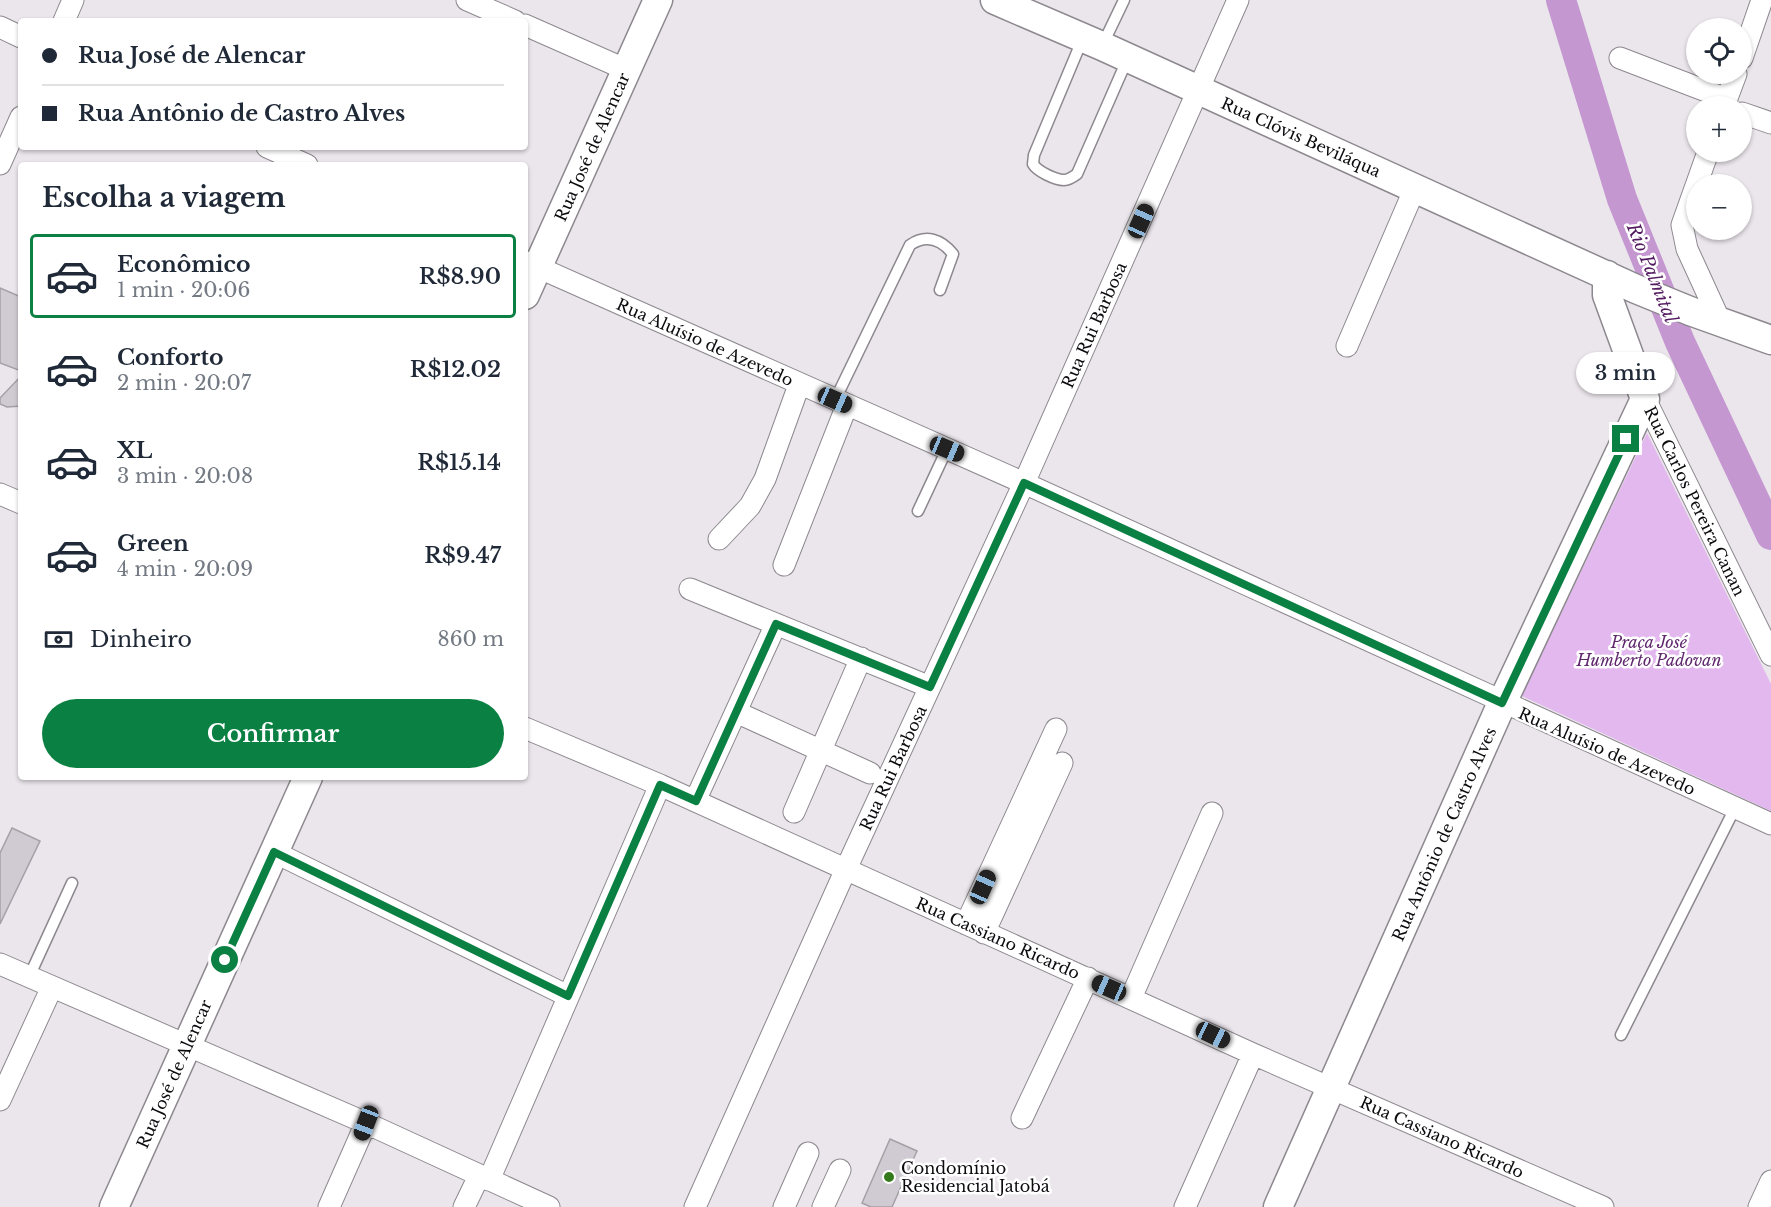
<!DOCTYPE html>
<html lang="pt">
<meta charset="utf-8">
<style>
:root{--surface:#fff;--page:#f6f6f7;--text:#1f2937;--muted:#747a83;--line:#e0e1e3;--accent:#0b8043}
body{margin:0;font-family:"Libre Baskerville",serif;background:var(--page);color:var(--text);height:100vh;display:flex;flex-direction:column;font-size:22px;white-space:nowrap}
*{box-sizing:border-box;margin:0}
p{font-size:20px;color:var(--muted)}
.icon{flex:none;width:33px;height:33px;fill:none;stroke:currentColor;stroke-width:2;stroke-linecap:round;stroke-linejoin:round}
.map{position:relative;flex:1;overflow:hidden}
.panel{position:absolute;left:18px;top:162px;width:510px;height:618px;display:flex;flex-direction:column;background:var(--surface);border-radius:6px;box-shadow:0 2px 4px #0004}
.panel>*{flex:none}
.hud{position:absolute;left:18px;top:18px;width:510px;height:132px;border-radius:6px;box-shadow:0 2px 4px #0004;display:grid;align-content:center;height:132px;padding:0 24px;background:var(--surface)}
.controls{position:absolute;left:1686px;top:18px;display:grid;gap:12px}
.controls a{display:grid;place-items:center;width:66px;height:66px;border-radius:50%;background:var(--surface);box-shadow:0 2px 4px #0004;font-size:30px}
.end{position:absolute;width:27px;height:27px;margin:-14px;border:8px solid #0b8043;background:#fff;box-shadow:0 0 0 3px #fff}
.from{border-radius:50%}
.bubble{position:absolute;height:42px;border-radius:21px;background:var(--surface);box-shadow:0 2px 4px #0004;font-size:20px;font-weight:600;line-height:42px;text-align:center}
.car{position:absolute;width:18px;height:36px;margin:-18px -9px;border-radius:8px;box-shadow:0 0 4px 2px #0007;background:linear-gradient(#222 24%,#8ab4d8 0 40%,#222 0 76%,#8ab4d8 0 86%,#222 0)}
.hud b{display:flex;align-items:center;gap:21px;height:57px;font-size:22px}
.hud b+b{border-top:2px solid var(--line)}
.hud i{width:15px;height:15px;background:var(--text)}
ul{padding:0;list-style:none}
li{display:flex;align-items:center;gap:18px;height:84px;margin:0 12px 9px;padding:0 12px;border:3px solid transparent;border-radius:6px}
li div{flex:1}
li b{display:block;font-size:22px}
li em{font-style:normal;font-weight:600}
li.active{border-color:var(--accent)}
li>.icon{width:54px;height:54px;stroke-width:1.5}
h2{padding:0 24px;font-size:27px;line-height:72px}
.pay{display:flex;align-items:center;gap:15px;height:66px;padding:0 24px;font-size:22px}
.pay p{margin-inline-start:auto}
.cta{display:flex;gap:12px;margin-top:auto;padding:12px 24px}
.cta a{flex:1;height:69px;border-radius:36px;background:var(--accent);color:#fff;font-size:24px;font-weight:600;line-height:69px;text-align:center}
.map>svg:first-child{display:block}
.green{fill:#e2b8ee}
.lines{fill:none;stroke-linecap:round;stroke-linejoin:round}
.river{stroke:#c497d0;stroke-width:30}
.building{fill:#d0cbd2;stroke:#a5a0a6;stroke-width:1.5}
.lane-casing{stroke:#8d888f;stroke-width:13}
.street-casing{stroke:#8d888f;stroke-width:23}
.secondary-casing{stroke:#8d888f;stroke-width:31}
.lane{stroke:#fff;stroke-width:10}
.street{stroke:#fff;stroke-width:21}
.secondary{stroke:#fff;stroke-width:28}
.route{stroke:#0b8043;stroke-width:8}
.poi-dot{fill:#34791c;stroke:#fff;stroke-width:2}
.labels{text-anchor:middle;stroke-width:5;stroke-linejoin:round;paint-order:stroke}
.street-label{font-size:16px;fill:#0c0a0d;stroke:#fff}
.park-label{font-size:16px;font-style:italic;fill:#5f286d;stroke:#fff}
.poi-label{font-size:16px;fill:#0c0a0d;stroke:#fff;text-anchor:start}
.water-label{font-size:18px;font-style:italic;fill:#521a5f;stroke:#fff}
</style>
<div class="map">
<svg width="1771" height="1207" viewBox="0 0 1771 1207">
<rect width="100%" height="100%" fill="#ebe5ec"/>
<path class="green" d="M1647,433L1771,684V811L1522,696Z"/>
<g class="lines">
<path class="river" d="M1561,0L1622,199L1680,342L1771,535"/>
</g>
<path class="building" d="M0,288L21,297V371L0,363Z
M21,376V406L7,407L0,404V398Z
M12,828L40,841L0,924V853Z
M890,1139L917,1151L892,1207H871L862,1203Z"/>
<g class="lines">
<g class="lane-casing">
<path id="lane" d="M1083,38L1034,155L1033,164C1037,171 1055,180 1064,180C1069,180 1073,177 1077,174L1127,60
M1102,46L1124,0
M835,400L910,245C926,234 941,239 953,254L940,290
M918,511L947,449
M29,977L72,883
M1621,1035L1735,808"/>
</g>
<g class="street-casing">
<path id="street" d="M467,0L515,21
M64,21L73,0
M525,25L627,70
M0,27L21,37
M1620,58L1727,99
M1742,58L1762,0
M1724,106L1736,74
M1742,113L1771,123
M267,147L307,165
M1708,152L1682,225L1687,249L1720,321
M0,164L21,117
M526,262L1024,483L1771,824
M1347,346L1415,188
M1645,399L1771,655
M0,494L21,503
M719,539L750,506L765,479L799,385
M784,565L847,405
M690,589L930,687
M736,712L870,773
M525,728L660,785L1253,1054L1603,1207
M695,801L776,624
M794,812L861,658
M274,852L568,996
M966,924L1056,729
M984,933L1062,763
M0,964L366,1123L549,1207
M1131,998L1212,813
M0,1100L52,987
M1022,1118L1088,978
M489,1180L660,785
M329,1207L366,1123
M464,1207L479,1176
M695,1207L846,869L1024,483L1238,0
M784,1207L808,1153
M823,1207L840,1170
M1185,1207L1253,1054
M1759,1207L1771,1181"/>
</g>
<g class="secondary-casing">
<path id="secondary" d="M995,0L1102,46L1636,289L1690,311L1771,340
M525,295L658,0
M114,1207L308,777
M1278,1207L1502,703L1645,399L1607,295V275"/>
</g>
<use href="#lane" class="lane"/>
<use href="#street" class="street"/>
<use href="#secondary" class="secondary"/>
</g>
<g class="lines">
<path class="route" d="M225,960L274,852L568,996L660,785L696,801L776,624L930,687L1024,483L1502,703L1626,439"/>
</g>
<circle class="poi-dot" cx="889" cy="1177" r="6"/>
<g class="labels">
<g class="street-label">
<text transform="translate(1301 137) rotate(24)" y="6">Rua Clóvis Beviláqua</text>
<text transform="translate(592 147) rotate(-66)" y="6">Rua José de Alencar</text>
<text transform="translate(1094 325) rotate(-66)" y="6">Rua Rui Barbosa</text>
<text transform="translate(705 342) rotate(24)" y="6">Rua Aluísio de Azevedo</text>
<text transform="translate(1695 501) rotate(64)" y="6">Rua Carlos Pereira Canan</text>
<text transform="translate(1607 751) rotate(24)" y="6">Rua Aluísio de Azevedo</text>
<text transform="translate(893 768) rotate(-65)" y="6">Rua Rui Barbosa</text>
<text transform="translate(1444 834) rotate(-66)" y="6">Rua Antônio de Castro Alves</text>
<text transform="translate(998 938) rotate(24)" y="6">Rua Cassiano Ricardo</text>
<text transform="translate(174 1074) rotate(-66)" y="6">Rua José de Alencar</text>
<text transform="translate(1442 1137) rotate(24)" y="6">Rua Cassiano Ricardo</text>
</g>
<g class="park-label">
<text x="1649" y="648">Praça José<tspan x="1649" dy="18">Humberto Padovan</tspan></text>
</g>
<g class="poi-label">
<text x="901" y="1174">Condomínio<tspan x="901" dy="18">Residencial Jatobá</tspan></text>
</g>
<g class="water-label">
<text transform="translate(1652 273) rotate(68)" y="6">Rio Palmital</text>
</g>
</g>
</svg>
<div class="controls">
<a><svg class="icon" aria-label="locate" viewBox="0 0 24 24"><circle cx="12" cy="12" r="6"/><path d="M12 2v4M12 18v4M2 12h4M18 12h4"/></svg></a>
<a>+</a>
<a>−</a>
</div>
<i class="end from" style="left:225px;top:960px"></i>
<i class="end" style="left:1626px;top:439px"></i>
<div class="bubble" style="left:1576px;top:352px;width:99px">3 min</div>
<i class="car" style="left:1141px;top:221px;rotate:24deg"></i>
<i class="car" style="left:835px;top:400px;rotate:114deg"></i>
<i class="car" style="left:947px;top:449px;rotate:113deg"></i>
<i class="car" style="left:983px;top:887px;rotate:24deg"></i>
<i class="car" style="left:1109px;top:988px;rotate:294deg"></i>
<i class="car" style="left:1213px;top:1035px;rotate:115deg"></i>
<i class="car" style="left:366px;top:1123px;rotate:201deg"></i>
<div class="hud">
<b><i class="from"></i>Rua José de Alencar</b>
<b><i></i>Rua Antônio de Castro Alves</b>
</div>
<section class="panel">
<h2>Escolha a viagem</h2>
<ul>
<li class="active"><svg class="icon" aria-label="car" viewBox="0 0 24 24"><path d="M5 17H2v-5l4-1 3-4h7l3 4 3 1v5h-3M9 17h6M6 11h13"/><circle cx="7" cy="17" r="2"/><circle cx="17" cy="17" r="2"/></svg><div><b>Econômico</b><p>1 min · 20:06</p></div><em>R$8.90</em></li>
<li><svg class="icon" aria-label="car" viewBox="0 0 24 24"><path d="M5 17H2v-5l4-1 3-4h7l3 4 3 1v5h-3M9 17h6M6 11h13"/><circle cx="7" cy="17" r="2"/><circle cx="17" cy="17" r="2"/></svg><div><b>Conforto</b><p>2 min · 20:07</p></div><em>R$12.02</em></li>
<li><svg class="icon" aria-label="car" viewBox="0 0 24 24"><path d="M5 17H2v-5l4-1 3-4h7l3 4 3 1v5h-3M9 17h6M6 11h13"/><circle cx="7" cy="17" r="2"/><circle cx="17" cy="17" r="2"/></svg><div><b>XL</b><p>3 min · 20:08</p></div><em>R$15.14</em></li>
<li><svg class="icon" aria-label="car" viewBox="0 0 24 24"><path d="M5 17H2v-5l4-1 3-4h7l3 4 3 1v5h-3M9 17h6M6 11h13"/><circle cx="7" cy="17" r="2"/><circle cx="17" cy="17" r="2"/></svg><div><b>Green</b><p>4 min · 20:09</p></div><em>R$9.47</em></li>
</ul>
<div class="pay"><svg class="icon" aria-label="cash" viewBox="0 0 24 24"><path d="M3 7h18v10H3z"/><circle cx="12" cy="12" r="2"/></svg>Dinheiro<p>860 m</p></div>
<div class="cta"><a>Confirmar</a></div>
</section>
</div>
